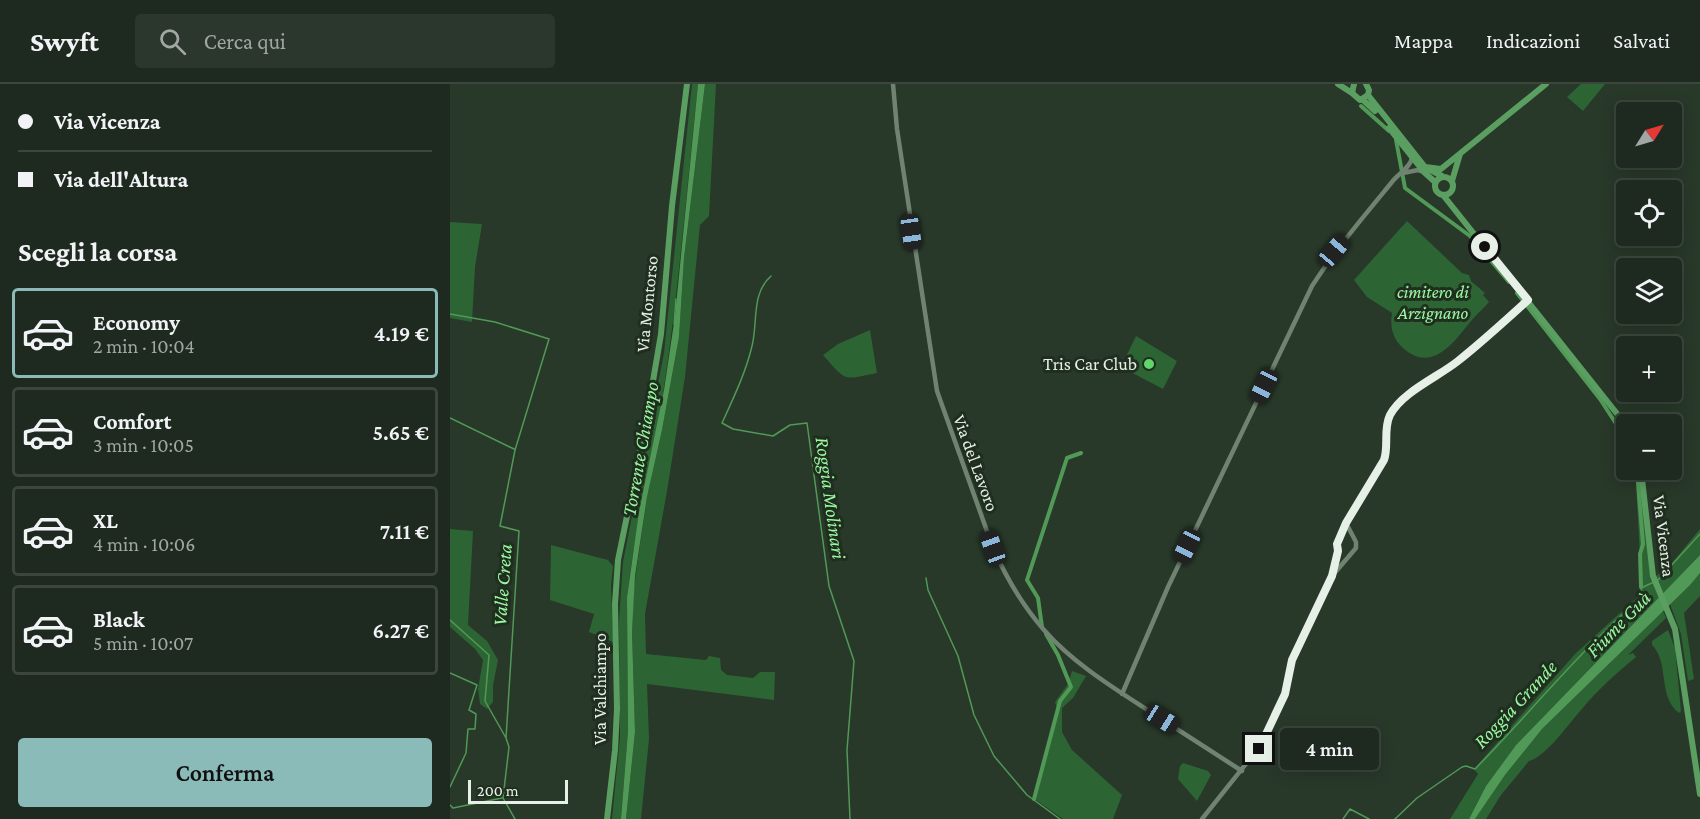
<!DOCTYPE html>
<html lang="it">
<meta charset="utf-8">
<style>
:root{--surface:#1e2a1f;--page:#2b362c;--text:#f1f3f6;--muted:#a1a7a4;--line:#3c463d;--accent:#8bbbb9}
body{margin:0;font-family:"Crimson Pro",serif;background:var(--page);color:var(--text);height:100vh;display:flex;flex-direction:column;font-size:22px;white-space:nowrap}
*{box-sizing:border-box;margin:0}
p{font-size:20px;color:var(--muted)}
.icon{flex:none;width:33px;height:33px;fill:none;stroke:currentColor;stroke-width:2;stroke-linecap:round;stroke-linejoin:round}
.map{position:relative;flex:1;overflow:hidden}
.details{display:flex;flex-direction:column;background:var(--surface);width:450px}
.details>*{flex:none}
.top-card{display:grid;align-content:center;height:132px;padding:0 18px;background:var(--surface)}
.needle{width:39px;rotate:53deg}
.buttons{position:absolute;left:1166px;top:18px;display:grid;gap:12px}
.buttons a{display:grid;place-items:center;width:66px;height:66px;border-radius:6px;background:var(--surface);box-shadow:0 3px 15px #0003,0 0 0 2px var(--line);font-size:30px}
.scale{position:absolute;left:18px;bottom:15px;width:100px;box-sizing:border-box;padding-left:6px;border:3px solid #e6f0e6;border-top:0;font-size:16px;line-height:21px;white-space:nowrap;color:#e6f0e6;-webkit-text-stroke:4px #1f2e1f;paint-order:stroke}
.end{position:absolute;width:27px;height:27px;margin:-14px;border:8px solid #e6f0e6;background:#111;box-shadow:0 0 0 3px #111}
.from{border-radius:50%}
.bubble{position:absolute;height:42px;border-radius:6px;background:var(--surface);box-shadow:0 3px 15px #0003,0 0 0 2px var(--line);font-size:20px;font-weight:600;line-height:42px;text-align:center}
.car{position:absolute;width:18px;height:36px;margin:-18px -9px;border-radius:8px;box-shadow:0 0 4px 2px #0007;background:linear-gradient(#222 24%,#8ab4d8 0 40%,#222 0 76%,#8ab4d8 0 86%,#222 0)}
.top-card b{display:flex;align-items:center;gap:21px;height:57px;font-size:22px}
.top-card b+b{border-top:2px solid var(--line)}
.top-card i{width:15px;height:15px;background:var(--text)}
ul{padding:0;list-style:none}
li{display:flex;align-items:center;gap:18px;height:90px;margin:0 12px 9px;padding:0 6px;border:3px solid var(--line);border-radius:6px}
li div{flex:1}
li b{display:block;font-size:22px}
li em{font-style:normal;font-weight:600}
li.active{border-color:var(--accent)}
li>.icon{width:54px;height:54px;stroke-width:1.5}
h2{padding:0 18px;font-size:27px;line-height:72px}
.button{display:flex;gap:12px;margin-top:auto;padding:12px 18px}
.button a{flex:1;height:69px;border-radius:6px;background:var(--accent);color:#111;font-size:24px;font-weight:600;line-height:69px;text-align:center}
header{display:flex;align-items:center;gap:36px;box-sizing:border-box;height:84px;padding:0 30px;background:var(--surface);border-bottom:2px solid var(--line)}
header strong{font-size:28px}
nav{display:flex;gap:33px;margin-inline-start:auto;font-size:21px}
.search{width:420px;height:54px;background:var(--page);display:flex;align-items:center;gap:15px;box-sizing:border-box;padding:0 21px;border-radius:6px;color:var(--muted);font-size:22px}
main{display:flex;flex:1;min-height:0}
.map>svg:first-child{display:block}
.green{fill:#2d6433}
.water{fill:#519957}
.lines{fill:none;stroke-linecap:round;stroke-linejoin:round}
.stream{stroke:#519957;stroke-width:1.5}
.canal{stroke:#519957;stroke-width:4}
.minor{stroke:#708371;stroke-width:4.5}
.major{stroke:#5a9f61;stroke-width:6}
.route{stroke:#e6f0e6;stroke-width:8}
.poi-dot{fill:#5fd56b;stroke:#1f2e1f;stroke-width:2}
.labels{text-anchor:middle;stroke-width:6;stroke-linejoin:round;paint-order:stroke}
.park-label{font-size:18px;font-style:italic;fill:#9cfba2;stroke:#1f2e1f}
.street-label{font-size:18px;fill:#e6f0e6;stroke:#1f2e1f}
.poi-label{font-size:18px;fill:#e6f0e6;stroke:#1f2e1f;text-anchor:end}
.water-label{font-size:20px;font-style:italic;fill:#99f89f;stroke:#1f2e1f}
</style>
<header>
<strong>Swyft</strong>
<div class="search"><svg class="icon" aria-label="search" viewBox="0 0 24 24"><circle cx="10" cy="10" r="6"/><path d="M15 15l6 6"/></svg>Cerca qui</div>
<nav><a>Mappa</a><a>Indicazioni</a><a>Salvati</a></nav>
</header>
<main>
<section class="details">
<div class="top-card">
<b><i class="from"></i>Via Vicenza</b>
<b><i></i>Via dell'Altura</b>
</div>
<h2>Scegli la corsa</h2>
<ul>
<li class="active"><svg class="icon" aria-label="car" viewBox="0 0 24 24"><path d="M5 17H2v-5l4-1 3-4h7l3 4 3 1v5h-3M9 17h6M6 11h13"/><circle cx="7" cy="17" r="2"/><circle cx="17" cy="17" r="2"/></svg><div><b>Economy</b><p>2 min · 10:04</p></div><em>4.19 €</em></li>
<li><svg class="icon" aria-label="car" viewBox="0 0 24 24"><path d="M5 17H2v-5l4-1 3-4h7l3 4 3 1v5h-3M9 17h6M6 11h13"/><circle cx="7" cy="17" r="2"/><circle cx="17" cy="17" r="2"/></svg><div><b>Comfort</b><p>3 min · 10:05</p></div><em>5.65 €</em></li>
<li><svg class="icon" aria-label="car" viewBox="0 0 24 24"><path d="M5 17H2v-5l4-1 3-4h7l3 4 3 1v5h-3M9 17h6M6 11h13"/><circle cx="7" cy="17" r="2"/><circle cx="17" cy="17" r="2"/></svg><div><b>XL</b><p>4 min · 10:06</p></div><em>7.11 €</em></li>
<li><svg class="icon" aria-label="car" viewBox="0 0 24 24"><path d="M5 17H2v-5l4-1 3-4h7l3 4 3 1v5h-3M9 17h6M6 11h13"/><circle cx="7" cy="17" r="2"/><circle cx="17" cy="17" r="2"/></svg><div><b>Black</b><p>5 min · 10:07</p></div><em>6.27 €</em></li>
</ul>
<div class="button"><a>Conferma</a></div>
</section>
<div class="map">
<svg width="1250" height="735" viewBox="0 0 1250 735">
<rect width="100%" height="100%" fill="#283829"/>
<path class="green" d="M242,0H248C237,101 229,203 214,303C204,373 185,442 177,513L178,647L171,735H162L170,653L169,537L173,478L214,269Z
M255,0H266L259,132L250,141L235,293L217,407L195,530L196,570L256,576L259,572L270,574L271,586L277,591L303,594L310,588H325L324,616L197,600L199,655L191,735H176L185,648L182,548L184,503L197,413L212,346L229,253L234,174Z
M1131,0H1155L1133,27L1117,13Z
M957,137L1012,189L1019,191L1021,197L1035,209L1033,211L1039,218C1032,226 1028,229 1021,237C1004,258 982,290 953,264C942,254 940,242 942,229L917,213L904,196Z
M0,138L32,140L25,183L22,238L0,234Z
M420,246L427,289C392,296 397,298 373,271L388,260Z
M686,252L727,277L713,305L671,283Z
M1186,399L1190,400L1201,496L1222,479L1250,445V471L1066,661L1036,702L1019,735H1000L1028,690L1024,685L1125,570L1192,509Z
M0,445L23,447L18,541L37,557L48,576L43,601V618L37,625L30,620L28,605L33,576L25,565L0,543Z
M101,461L158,476L163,482L161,501L163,558L139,548L144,530L100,516Z
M1250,489V512L1234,529L1244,595L1238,597L1231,550L1220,520Z
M1213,527L1216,534L1178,571L1183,569L1186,573C1168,588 1147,606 1132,625C1120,638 1096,673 1079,677L1051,711L1036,735H1025L1055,691L1092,645Z
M1218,546L1225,564L1231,627L1229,629C1207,612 1220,579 1202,561V557Z
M622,587L636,592L623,614L612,624V648L622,666L672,711L663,735H613L583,714L592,686L607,624L605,618L618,600Z
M733,679L758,687L761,691L747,717L728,695L730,682Z"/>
<path class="water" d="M248,0H255L234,174L229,253L212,346L197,413L185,492L182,548L185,648L176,735H171L178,647L177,513L189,428L214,306L225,232Z
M1250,471V489L1240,501L1092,645L1055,691L1025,735H1019L1036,702L1066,661Z"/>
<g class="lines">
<path class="stream" d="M321,192C301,209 308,239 302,262C296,288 283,315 272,339L283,345L323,352L340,341L357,339L379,502L404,577L397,666L400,735
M0,230L45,238L99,255L65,366L50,442L69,447L56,654
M224,240L226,215
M0,334L64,365
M476,494L478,506L508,572L524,631L544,672L577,711L610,735
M1208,496L1250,450
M0,536L39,571L35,617L56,654L59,663L53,714L65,735
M0,589L27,601L19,626L26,630L25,645H18L16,669L0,703
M0,721L3,724L52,714
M893,735L900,725L919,735
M945,735L967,714L1012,683L1016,682L1025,685C1081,628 1130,566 1192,513L1191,504L1204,498"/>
<path class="canal" d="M911,22L939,47
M946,56L955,104L1020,152L1059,198
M1067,209L1150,315L1176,355
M1187,386L1193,460L1190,470L1191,503
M592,543L588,514L577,496L617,374L631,369
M584,715L610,617L621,603L608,571L596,550"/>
<path class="minor" d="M443,0L447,45L487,307L543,464C556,493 572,521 594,546C623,579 662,603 699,627C730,647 761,667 792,687
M953,89L968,86L974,88
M882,492L888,467L887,460L895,439L934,377L936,343L944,324L955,314L1010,276L1078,216
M672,610L718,503L862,202C886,165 914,132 942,98C948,90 960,84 962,74
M752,735L811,661L835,610L840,580L848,563L882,492L906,464V458L896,439"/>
<path class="major" d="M888,0L902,9
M904,0L902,9L910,16L918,11L919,6L916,0
M918,11L975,83L992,92
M912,15L925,27
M939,44L974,88L985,98
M975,83L991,85L1096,0
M985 102a9 9 0 1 1 18 0a9 9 0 1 1-18 0Z
M1002,97L1010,70
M993,111L1176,341
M1191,386L1203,492L1225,545L1250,710
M157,735L165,666L167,625L165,520L168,476L195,344L211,250L222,122L237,0"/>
</g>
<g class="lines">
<path class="route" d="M809,665L835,610L842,576L882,492L888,467L887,460L896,439L934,376C939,362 933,345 940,331C952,308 988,293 1008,277C1032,258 1055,237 1078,216L1035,163"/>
</g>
<circle class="poi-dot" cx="699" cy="280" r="6"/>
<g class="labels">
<g class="park-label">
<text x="983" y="214">cimitero di<tspan x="983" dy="21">Arzignano</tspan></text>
</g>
<g class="street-label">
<text transform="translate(197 220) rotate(-84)" y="6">Via Montorso</text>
<text transform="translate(526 379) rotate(70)" y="6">Via del Lavoro</text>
<text transform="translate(1214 452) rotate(83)" y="6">Via Vicenza</text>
<text transform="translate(150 605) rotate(-90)" y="6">Via Valchiampo</text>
</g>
<g class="poi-label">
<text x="687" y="286">Tris Car Club</text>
</g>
<g class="water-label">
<text transform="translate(190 365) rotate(-80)" y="7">Torrente Chiampo</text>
<text transform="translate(381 414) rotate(82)" y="7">Roggia Molinari</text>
<text transform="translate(52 501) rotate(-86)" y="7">Valle Creta</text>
<text transform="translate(1168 540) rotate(-46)" y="7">Fiume Guà</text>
<text transform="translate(1065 620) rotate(-47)" y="7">Roggia Grande</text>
</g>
</g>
</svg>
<div class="buttons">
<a><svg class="needle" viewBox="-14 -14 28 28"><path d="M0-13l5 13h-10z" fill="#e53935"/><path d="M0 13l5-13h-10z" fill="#a1a7a4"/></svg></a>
<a><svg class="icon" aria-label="locate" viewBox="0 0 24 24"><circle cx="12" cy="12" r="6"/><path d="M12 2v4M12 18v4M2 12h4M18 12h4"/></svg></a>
<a><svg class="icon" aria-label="layers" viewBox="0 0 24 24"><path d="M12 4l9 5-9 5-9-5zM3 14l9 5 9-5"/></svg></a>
<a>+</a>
<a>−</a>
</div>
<div class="scale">200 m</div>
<i class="end from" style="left:1035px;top:163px"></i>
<i class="end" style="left:809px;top:665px"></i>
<div class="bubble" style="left:830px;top:644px;width:99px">4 min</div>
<i class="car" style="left:461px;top:148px;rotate:172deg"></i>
<i class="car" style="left:884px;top:167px;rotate:40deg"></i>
<i class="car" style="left:814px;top:302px;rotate:206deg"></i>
<i class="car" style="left:737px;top:462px;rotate:206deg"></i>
<i class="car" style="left:543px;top:464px;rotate:340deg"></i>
<i class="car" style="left:712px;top:635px;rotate:122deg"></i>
</div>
</main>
